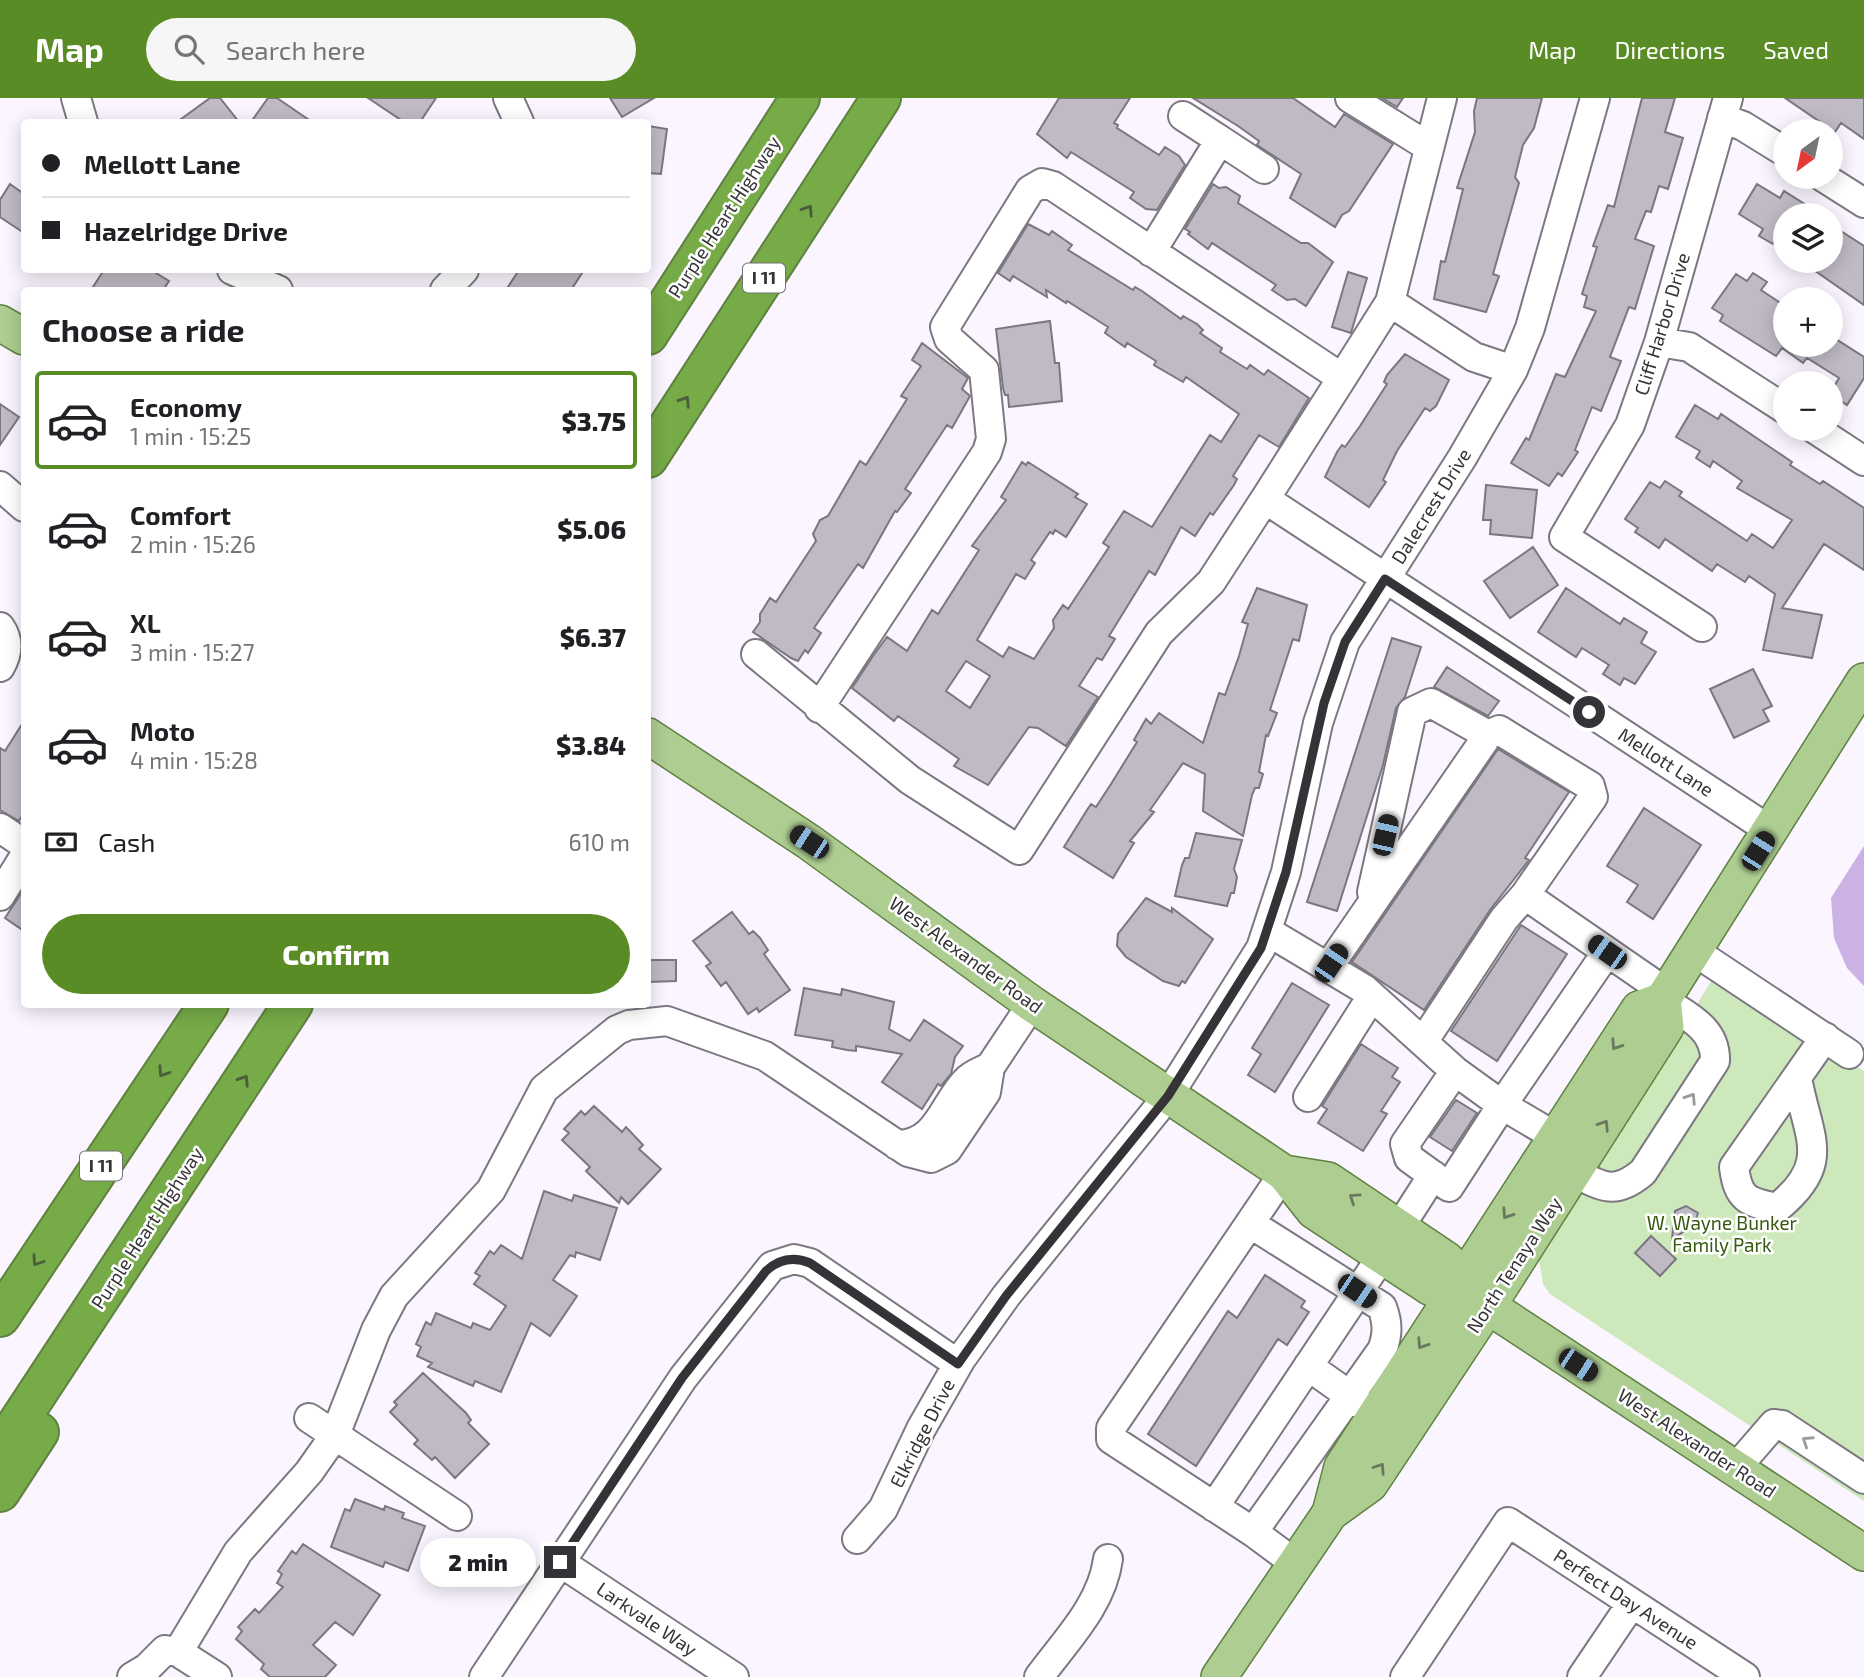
<!DOCTYPE html>
<meta charset="utf-8">
<style>
:root{--surface:#fff;--page:#f6f6f6;--text:#202124;--muted:#757577;--line:#e0e0e0;--accent:#598c24}
body{margin:0;font-family:"Exo 2",sans-serif;background:var(--page);color:var(--text);height:100vh;display:flex;flex-direction:column;font-size:26px;white-space:nowrap}
*{box-sizing:border-box;margin:0}
p{font-size:23px;color:var(--muted)}
.icon{flex:none;width:38px;height:38px;fill:none;stroke:currentColor;stroke-width:2;stroke-linecap:round;stroke-linejoin:round}
.map{position:relative;flex:1;overflow:hidden}
.details{position:absolute;left:21px;top:189px;width:630px;height:721px;display:flex;flex-direction:column;background:var(--surface);border-radius:7px;box-shadow:0 4px 18px #0003}
.details>*{flex:none}
.guide{position:absolute;left:21px;top:21px;width:630px;height:154px;border-radius:7px;box-shadow:0 4px 18px #0003;display:grid;align-content:center;height:154px;padding:0 21px;background:var(--surface)}
.needle{width:46px;rotate:213deg}
.fabs{position:absolute;left:1773px;top:21px;display:grid;gap:14px}
.fabs a{display:grid;place-items:center;width:70px;height:70px;border-radius:50%;background:var(--surface);box-shadow:0 4px 18px #0003;font-size:35px}
.end{position:absolute;width:32px;height:32px;margin:-16px;border:9px solid #353337;background:#fff;box-shadow:0 0 0 4px #fff}
.from{border-radius:50%}
.bubble{position:absolute;height:49px;border-radius:24px;background:var(--surface);box-shadow:0 4px 18px #0003;font-size:23px;font-weight:800;line-height:49px;text-align:center}
.car{position:absolute;width:21px;height:42px;margin:-21px -10px;border-radius:9px;box-shadow:0 0 5px 2px #0007;background:linear-gradient(#222 24%,#8ab4d8 0 40%,#222 0 76%,#8ab4d8 0 86%,#222 0)}
.guide b{display:flex;align-items:center;gap:24px;height:66px;font-size:26px}
.guide b+b{border-top:2px solid var(--line)}
.guide i{width:18px;height:18px;background:var(--text)}
ul{padding:0;list-style:none}
li{display:flex;align-items:center;gap:21px;height:98px;margin:0 14px 10px;padding:0 7px;border:4px solid transparent;border-radius:7px}
li div{flex:1}
li b{display:block;font-size:26px}
li em{font-style:normal;font-weight:800}
li.current{border-color:var(--accent)}
li>.icon{width:63px;height:63px;stroke-width:1.5}
h2{padding:0 21px;font-size:32px;line-height:84px}
.pay{display:flex;align-items:center;gap:18px;height:77px;padding:0 21px;font-size:26px}
.pay p{margin-inline-start:auto}
.button{display:flex;gap:14px;margin-top:auto;padding:14px 21px}
.button a{flex:1;height:80px;border-radius:42px;background:var(--accent);color:#fff;font-size:28px;font-weight:800;line-height:80px;text-align:center}
header{display:flex;align-items:center;gap:42px;box-sizing:border-box;height:98px;padding:0 35px;background:var(--accent);color:#fff}
header strong{font-size:33px}
nav{display:flex;gap:38px;margin-inline-start:auto;font-size:24px}
.search{width:490px;height:63px;background:var(--page);display:flex;align-items:center;gap:18px;box-sizing:border-box;padding:0 24px;border-radius:38px;color:var(--muted);font-size:26px}
.map>svg:first-child{display:block}
.green{fill:#cde8ba}
.water{fill:#ccb1e5}
.building{fill:#bfbac4;stroke:#7b7680;stroke-width:2;fill-rule:evenodd}
.lines{fill:none;stroke-linecap:round;stroke-linejoin:round}
.minor-casing{stroke:#7c7881;stroke-width:32}
.major-casing{stroke:#5f8141;stroke-width:38}
.highway-casing{stroke:#5f8141;stroke-width:42}
.minor{stroke:#fff;stroke-width:28}
.major{stroke:#adcd91;stroke-width:35}
.highway{stroke:#76ab47;stroke-width:38}
.oneway{stroke:#4c5d3d}
.oneway2{stroke:#6b7860}
.oneway3{stroke:#9a999b}
.route{stroke:#353337;stroke-width:9}
.labels{text-anchor:middle;stroke-width:5;stroke-linejoin:round;paint-order:stroke}
.shield{fill:#fff;stroke:#727073;stroke-width:2}
.shield-label{font-size:18px;font-weight:bold;fill:#353337}
.street-label{font-size:19px;fill:#353337;stroke:#fff}
.park-label{font-size:19px;fill:#36590f;stroke:#fff}
</style>
<header>
<strong>Map</strong>
<div class="search"><svg class="icon" aria-label="search" viewBox="0 0 24 24"><circle cx="10" cy="10" r="6"/><path d="M15 15l6 6"/></svg>Search here</div>
<nav><a>Map</a><a>Directions</a><a>Saved</a></nav>
</header>
<div class="map">
<svg width="1864" height="1579" viewBox="0 0 1864 1579">
<rect width="100%" height="100%" fill="#faf5fe"/>
<path class="green" d="M1715,877L1864,973V1403L1550,1196L1543,1186L1539,1162Z"/>
<path class="water" d="M1864,748V888L1847,870L1834,840L1831,800Z"/>
<path class="building" d="M210,0H220L239,24H177Z
M268,0H277L312,24H251Z
M368,0H436L420,24H404Z
M610,0H654L622,19Z
M1059,0H1130L1114,25L1118,27L1117,30L1159,57L1165,49L1179,58L1185,67L1157,112L1146,111L1130,100L1134,94L1071,54L1067,60L1037,36Z
M1193,0H1293L1335,29L1344,16L1393,46L1349,113L1342,117L1335,129L1290,100L1301,76L1257,47L1259,43L1238,28Z
M1382,0H1403L1397,9Z
M1477,0H1542L1534,30L1523,47L1515,79L1519,85L1493,176L1499,178L1486,214L1434,201L1441,163L1445,164L1463,91L1457,90L1475,34L1474,13Z
M1642,0H1675L1665,34L1683,40L1668,91L1659,88L1651,114L1646,113L1635,141L1654,148L1635,211L1629,209L1610,259L1621,263L1601,313L1592,309L1575,352L1578,354L1562,378L1558,375L1549,388L1511,365L1526,340L1529,342L1556,276L1565,279L1596,213L1584,209L1587,198L1582,196L1597,149L1593,148L1608,107L1614,109Z
M1785,0H1864V41L1841,25L1835,34Z
M648,28L667,31L661,76L648,75Z
M10,86L24,96V135L0,119V102Z
M1213,86L1219,90L1226,89L1240,98L1238,105L1301,145H1308L1333,164L1306,208L1295,201L1287,202L1272,192L1276,187L1212,145L1208,151L1188,136L1190,134L1185,131Z
M1757,86L1780,100L1784,93L1822,117H1785V127L1773,146L1759,138L1763,131L1739,116Z
M1028,126L1049,137L1052,133L1072,147L1068,152L1133,192L1135,189L1142,193L1181,221L1183,218L1197,226L1203,232L1200,235L1222,250L1220,254L1247,271L1250,267L1264,277L1268,272L1309,300L1279,349L1259,337L1233,378L1237,381L1234,387L1213,417L1210,415L1195,438L1181,429L1155,477L1149,473L1109,538L1115,541L1102,562L1097,560L1079,588L1098,599L1066,648L1038,630L1029,629L988,687L954,668L959,661L898,618L894,623L852,590L873,558L887,539L907,553L932,512L938,516L979,452L972,448L1006,402L1001,399L1022,364L1026,367L1028,364L1078,396L1075,399L1087,406L1066,439L1055,432L1053,436L1050,434L1031,462L1035,465L1025,481L1016,476L977,542L1003,559L1009,549L1034,561L1054,530L1053,522L1063,507L1068,511L1109,449L1103,445L1124,413L1152,429L1210,337L1221,344L1239,316L1186,279L1183,284L1154,267L1156,263L1127,245L1125,249L1105,235L1108,229L1067,203L1066,205L1046,192L1047,199L1013,178L1010,183L998,175ZM966,563L990,578L970,610L946,593Z
M1830,126L1864,148V207L1801,163H1830Z
M104,172H151L169,183L163,192H91Z
M519,172H584L571,192H506Z
M1348,174L1367,180L1351,235L1332,229Z
M1753,175L1767,184L1761,192L1785,208L1784,247H1830L1834,240L1864,259V280L1847,307L1830,296L1839,280L1807,260L1803,265L1782,250L1776,258L1720,223L1723,217L1712,210L1736,176L1747,183Z
M1050,223L1055,265H1059L1062,303L1009,309L1008,297H1005L1003,290L996,231Z
M922,245L968,280L962,291L970,298L952,330L947,327L905,391L911,395L897,414L895,413L863,470L858,466L814,530L821,535L808,555L805,552L798,563L791,560L753,534L760,524V516L770,500L776,504L816,443L813,436L820,422L828,418L860,363L866,367L907,301L901,298L921,268L912,262Z
M1405,256L1449,282L1436,308L1430,313L1425,310L1397,353L1383,382L1386,384L1369,409L1325,379L1337,354L1342,347L1345,349L1360,328L1387,286L1384,284L1387,277Z
M0,306L19,319L0,347Z
M1695,307L1718,321L1721,316L1792,364L1790,367L1820,386L1823,383L1864,410V472L1824,446L1782,510L1822,517L1812,560L1763,552L1775,496L1749,478L1745,484L1717,466L1712,473L1665,441L1659,450L1635,434L1638,430L1625,421L1650,384L1660,390L1665,383L1682,394L1679,398L1747,443L1752,436L1773,450L1792,422L1737,390L1742,383L1713,363L1710,369L1696,360L1700,353L1676,339Z
M1486,387L1537,392L1532,440L1490,436L1491,422H1483Z
M1533,449L1558,487L1510,520L1484,483Z
M1257,490L1307,507L1299,543L1293,541L1270,612L1277,615L1268,638L1266,637L1259,674L1263,676L1259,690H1255L1252,697L1243,738L1203,713L1205,676L1183,665L1150,712L1154,714L1130,743L1134,745L1113,780L1064,749L1087,712L1091,706L1096,709L1111,686L1137,644L1134,642L1146,621L1151,626L1159,615L1203,645L1219,595L1225,597L1239,558L1248,526L1242,524Z
M1566,490L1620,526L1624,520L1647,534L1641,545L1656,554L1635,586L1624,580L1620,587L1603,576L1609,567L1582,550L1576,559L1538,534Z
M1392,540L1421,549L1405,599L1396,610L1383,667L1337,813L1307,804Z
M1447,569L1499,603L1488,618L1434,589Z
M1753,571L1772,608L1763,612L1769,623L1734,640L1710,591Z
M24,623V714L19,723L0,712V650L5,653Z
M1498,651L1569,694L1525,760L1529,762L1490,812L1424,912L1352,864Z
M1644,710L1701,747L1653,821L1627,804L1638,787L1607,768Z
M1196,735L1242,742L1234,771L1237,779L1234,795H1231L1227,808L1175,798L1182,767L1185,760H1189Z
M24,791V833L5,820Z
M1146,800L1172,814V810L1213,841L1185,885L1182,883L1179,888L1163,883L1126,859L1117,848L1118,836Z
M732,814L749,836L753,833L760,840L768,852L764,856L790,892L759,914L757,910L748,916L726,884L721,888L706,868L711,865L693,843Z
M1521,827L1567,856L1497,963L1451,933Z
M648,862H676V883L648,884Z
M1292,885L1329,907L1275,994L1248,977L1261,956L1252,950Z
M804,890L841,897L842,891L894,904L889,931L910,943L924,922L963,948L955,959L951,976L941,988L938,986L922,1011L882,984L902,956L856,948V953L847,952L832,949L833,943L795,937Z
M1361,946L1398,970L1392,979L1400,984L1381,1013L1387,1016L1363,1053L1318,1025L1327,1011L1322,1008Z
M1456,1002L1477,1015L1452,1053L1430,1039Z
M594,1008L622,1034L626,1029L643,1047L639,1051L661,1071L628,1106L621,1099L619,1105L586,1073L590,1069L562,1042L569,1035L564,1031L581,1013L585,1017Z
M544,1093L572,1103L574,1097L617,1110L600,1162L576,1154L575,1159L570,1157L553,1182L577,1198L550,1238L531,1225L501,1294L475,1283L473,1288L428,1269L432,1265L417,1258L421,1249L416,1246L426,1224L431,1227L436,1215L471,1230L473,1225L490,1232L506,1208L474,1186L480,1178L475,1175L490,1153L494,1156L501,1147L522,1161Z
M1686,1108L1698,1115L1694,1127L1672,1141L1675,1113Z
M1651,1138L1676,1161L1660,1178L1635,1155Z
M1265,1177L1305,1203L1301,1209L1309,1214L1287,1247L1278,1241L1196,1368L1148,1336L1228,1213L1237,1220Z
M423,1275L466,1315L471,1322L468,1325L489,1346L455,1380L435,1359L432,1362L414,1346L418,1342L390,1314L397,1307L394,1304Z
M355,1401L384,1412L385,1408L404,1415L402,1420L425,1428L408,1473L385,1464L383,1469L331,1449L345,1411L350,1413Z
M303,1446L380,1497L353,1537L335,1524L313,1547L336,1567L325,1579H270L261,1571L264,1566L236,1541L242,1533L238,1529L255,1511L259,1515L283,1489L277,1485L282,1476L278,1473L292,1453L296,1456Z"/>
<g class="lines">
<g class="minor-casing">
<path id="minor" d="M76,0L83,24
M508,0L519,24
M1350,0L1429,49
M1722,20L1743,28L1785,54
M1220,42L1264,71
M1823,79L1864,105
M1151,154L1220,42L1183,18
M232,172L278,192
M445,192L464,172
M1390,204L1442,0
M1659,244L1689,249L1785,311
M1342,280L1390,204L1474,259L1513,272
M1815,331L1864,363
M0,388L24,409
M0,529C9,542 8,555 0,569
M1702,529L1564,439L1630,327L1659,244L1728,0
M756,556L910,682L1019,752L1159,535L1211,484L1265,401L1771,733
M819,610L987,354L991,341L984,272L949,241L945,229L1030,92L1042,85L1053,88L1342,280L1265,401
M0,730L24,746
M1372,794L1412,614L1431,605L1488,637
M0,798L24,759
M1267,833L1364,891L1455,973L1502,1007L1607,854
M1694,853L1849,956
M1324,867L1331,865L1488,637L1499,632L1590,688L1593,699L1525,797
M1423,944L1504,821L1525,797L1667,895
M1455,973L1405,1046L1409,1060L1449,1089L1502,1007L1556,1039
M1797,980C1808,1040 1833,1065 1777,1110C1747,1104 1738,1101 1734,1069L1825,939
M1308,999L1372,898
M897,1047C938,1046 942,1008 966,983C972,976 982,973 990,969
M1574,1074C1603,1090 1616,1097 1643,1074L1715,963C1716,930 1687,918 1663,902
M1284,1075L1111,1330V1341L1253,1434L1296,1466
M1251,1126L1382,1209C1388,1225 1388,1237 1382,1252L1253,1434
M1399,1130L1433,1077
M1308,1268L1366,1309
M309,1320L457,1418
M1735,1371L1774,1326L1782,1327L1864,1381
M1214,1409L1382,1158
M857,1441L883,1411L921,1331L961,1261L1006,1198L1168,998L1261,850L1286,774L1318,625L1345,544L1462,360L1513,272L1530,230L1595,0
M560,1464L734,1579
M178,1554L217,1579
M132,1579L147,1570L165,1552L178,1554L238,1454L309,1374L335,1337L376,1232L394,1198L491,1092L544,991L617,932L629,927L667,923L765,958L908,1054L931,1060L947,1052L986,994L990,969L1032,906
M484,1579L683,1280L772,1168L794,1161L810,1165L958,1266
M1039,1579C1066,1542 1102,1507 1108,1461
M1405,1579L1508,1424L1745,1579
M1582,1579L1632,1505"/>
</g>
<g class="major-casing">
<path id="major" d="M0,225L24,239
M648,638L809,744L1032,906L1284,1075L1314,1113L1431,1190L1459,1189
M1284,1075L1328,1082L1447,1162L1459,1189L1864,1455
M1330,1415L1370,1386L1488,1208L1666,929L1663,902
M1219,1579L1330,1415L1342,1369L1639,911L1663,902L1667,895L1864,583"/>
</g>
<g class="highway-casing">
<path id="highway" d="M648,237L800,0
M648,360L881,0
M0,1219L209,906
M0,1352L293,906
M0,1394L39,1334"/>
</g>
<use href="#minor" class="minor"/>
<use href="#major" class="major"/>
<use href="#highway" class="highway"/>
</g>
<defs><path id="oneway-chevron" d="M-2-3.5L2.5 0L-2 3.5" fill="none" stroke-width="1.6" stroke-linecap="round" stroke-linejoin="round" transform="scale(1.75)"/></defs>
<g class="oneway">
<use href="#oneway-chevron" transform="translate(808 112) rotate(-57)"/>
<use href="#oneway-chevron" transform="translate(685 303) rotate(-57)"/>
<use href="#oneway-chevron" transform="translate(163 974) rotate(124)"/>
<use href="#oneway-chevron" transform="translate(244 982) rotate(-57)"/>
<use href="#oneway-chevron" transform="translate(37 1163) rotate(124)"/>
</g>
<g class="oneway2">
<use href="#oneway-chevron" transform="translate(1616 947) rotate(123)"/>
<use href="#oneway-chevron" transform="translate(1604 1027) rotate(-57)"/>
<use href="#oneway-chevron" transform="translate(1354 1100) rotate(-146)"/>
<use href="#oneway-chevron" transform="translate(1507 1116) rotate(123)"/>
<use href="#oneway-chevron" transform="translate(1422 1246) rotate(123)"/>
<use href="#oneway-chevron" transform="translate(1380 1370) rotate(-56)"/>
</g>
<g class="oneway3">
<use href="#oneway-chevron" transform="translate(1691 1000) rotate(-57)"/>
<use href="#oneway-chevron" transform="translate(1807 1343) rotate(-147)"/>
</g>
<g class="lines">
<path class="route" d="M560,1464L682,1280L766,1173C779,1161 793,1158 810,1165L958,1266L1006,1198L1168,998L1261,850L1286,774L1324,605L1345,544L1385,481L1589,614"/>
</g>
<g class="labels">
<g class="shield">
<rect x="743" y="165.5" width="42" height="29" rx="5"/>
<rect x="80" y="1053.5" width="42" height="29" rx="5"/>
</g>
<g class="shield-label">
<text x="764" y="186">I 11</text>
<text x="101" y="1074">I 11</text>
</g>
<g class="street-label">
<text transform="translate(724 119) rotate(-57)" y="7">Purple Heart Highway</text>
<text transform="translate(1662 226) rotate(-73)" y="7">Cliff Harbor Drive</text>
<text transform="translate(1431 408) rotate(-58)" y="7">Dalecrest Drive</text>
<text transform="translate(1666 664) rotate(33)" y="7">Mellott Lane</text>
<text transform="translate(966 857) rotate(36)" y="7">West Alexander Road</text>
<text transform="translate(147 1130) rotate(-57)" y="7">Purple Heart Highway</text>
<text transform="translate(1514 1167) rotate(-57)" y="7">North Tenaya Way</text>
<text transform="translate(922 1335) rotate(-63)" y="7">Elkridge Drive</text>
<text transform="translate(1697 1345) rotate(33)" y="7">West Alexander Road</text>
<text transform="translate(1626 1501) rotate(33)" y="7">Perfect Day Avenue</text>
<text transform="translate(647 1521) rotate(34)" y="7">Larkvale Way</text>
</g>
<g class="park-label">
<text x="1722" y="1132">W. Wayne Bunker<tspan x="1722" dy="22">Family Park</tspan></text>
</g>
</g>
</svg>
<div class="fabs">
<a><svg class="needle" viewBox="-14 -14 28 28"><path d="M0-13l5 13h-10z" fill="#e53935"/><path d="M0 13l5-13h-10z" fill="#757577"/></svg></a>
<a><svg class="icon" aria-label="layers" viewBox="0 0 24 24"><path d="M12 4l9 5-9 5-9-5zM3 14l9 5 9-5"/></svg></a>
<a>+</a>
<a>−</a>
</div>
<i class="end from" style="left:1589px;top:614px"></i>
<i class="end" style="left:560px;top:1464px"></i>
<div class="bubble" style="left:420px;top:1440px;width:116px">2 min</div>
<i class="car" style="left:1385px;top:737px;rotate:13deg"></i>
<i class="car" style="left:809px;top:744px;rotate:303deg"></i>
<i class="car" style="left:1758px;top:753px;rotate:32deg"></i>
<i class="car" style="left:1607px;top:854px;rotate:305deg"></i>
<i class="car" style="left:1331px;top:865px;rotate:34deg"></i>
<i class="car" style="left:1357px;top:1193px;rotate:124deg"></i>
<i class="car" style="left:1578px;top:1267px;rotate:123deg"></i>
<div class="guide">
<b><i class="from"></i>Mellott Lane</b>
<b><i></i>Hazelridge Drive</b>
</div>
<section class="details">
<h2>Choose a ride</h2>
<ul>
<li class="current"><svg class="icon" aria-label="car" viewBox="0 0 24 24"><path d="M5 17H2v-5l4-1 3-4h7l3 4 3 1v5h-3M9 17h6M6 11h13"/><circle cx="7" cy="17" r="2"/><circle cx="17" cy="17" r="2"/></svg><div><b>Economy</b><p>1 min · 15:25</p></div><em>$3.75</em></li>
<li><svg class="icon" aria-label="car" viewBox="0 0 24 24"><path d="M5 17H2v-5l4-1 3-4h7l3 4 3 1v5h-3M9 17h6M6 11h13"/><circle cx="7" cy="17" r="2"/><circle cx="17" cy="17" r="2"/></svg><div><b>Comfort</b><p>2 min · 15:26</p></div><em>$5.06</em></li>
<li><svg class="icon" aria-label="car" viewBox="0 0 24 24"><path d="M5 17H2v-5l4-1 3-4h7l3 4 3 1v5h-3M9 17h6M6 11h13"/><circle cx="7" cy="17" r="2"/><circle cx="17" cy="17" r="2"/></svg><div><b>XL</b><p>3 min · 15:27</p></div><em>$6.37</em></li>
<li><svg class="icon" aria-label="car" viewBox="0 0 24 24"><path d="M5 17H2v-5l4-1 3-4h7l3 4 3 1v5h-3M9 17h6M6 11h13"/><circle cx="7" cy="17" r="2"/><circle cx="17" cy="17" r="2"/></svg><div><b>Moto</b><p>4 min · 15:28</p></div><em>$3.84</em></li>
</ul>
<div class="pay"><svg class="icon" aria-label="cash" viewBox="0 0 24 24"><path d="M3 7h18v10H3z"/><circle cx="12" cy="12" r="2"/></svg>Cash<p>610 m</p></div>
<div class="button"><a>Confirm</a></div>
</section>
</div>
